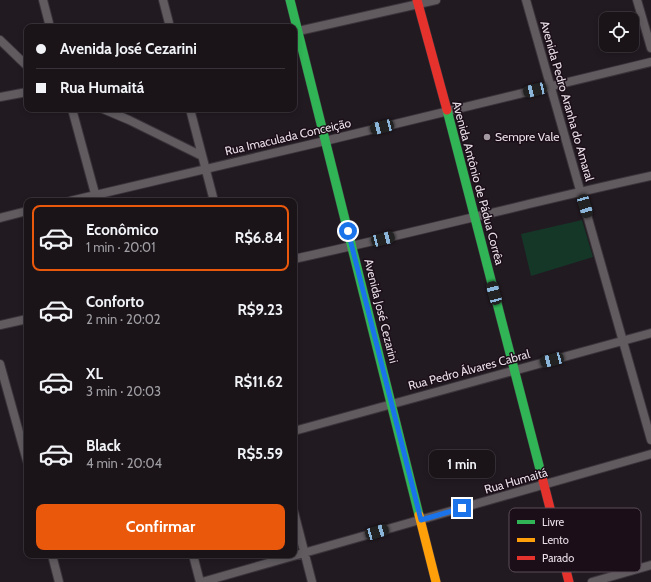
<!DOCTYPE html>
<html lang="pt">
<meta charset="utf-8">
<style>
:root{--surface:#1a1419;--page:#231d22;--text:#f1f3f6;--muted:#9f9ea2;--line:#383338;--accent:#ea580c}
body{margin:0;font-family:Cabin,sans-serif;background:var(--page);color:var(--text);height:100vh;display:flex;flex-direction:column;font-size:15px;white-space:nowrap}
*{box-sizing:border-box;margin:0}
p{font-size:13px;color:var(--muted)}
.icon{flex:none;width:22px;height:22px;fill:none;stroke:currentColor;stroke-width:2;stroke-linecap:round;stroke-linejoin:round}
.map{position:relative;flex:1;overflow:hidden}
.sheet{position:absolute;left:24px;top:198px;width:273px;height:360px;display:flex;flex-direction:column;background:var(--surface);border-radius:8px;box-shadow:0 2px 6px #0003,0 0 0 1px var(--line)}
.sheet>*{flex:none}
.banner{position:absolute;left:24px;top:24px;width:273px;height:88px;border-radius:8px;box-shadow:0 2px 6px #0003,0 0 0 1px var(--line);display:grid;align-content:center;height:88px;padding:0 12px;background:var(--surface)}
.fabs{position:absolute;left:599px;top:12px;display:grid;gap:8px}
.fabs a{display:grid;place-items:center;width:40px;height:40px;border-radius:8px;background:var(--surface);box-shadow:0 2px 6px #0003,0 0 0 1px var(--line);font-size:20px}
.end{position:absolute;width:18px;height:18px;margin:-9px;border:5px solid #1a73e8;background:#fff;box-shadow:0 0 0 2px #fff}
.from{border-radius:50%}
.bubble{position:absolute;height:28px;border-radius:8px;background:var(--surface);box-shadow:0 2px 6px #0003,0 0 0 1px var(--line);font-size:13px;font-weight:700;line-height:28px;text-align:center}
.car{position:absolute;width:12px;height:24px;margin:-12px -6px;border-radius:5px;box-shadow:0 0 3px 1px #0007;background:linear-gradient(#222 24%,#8ab4d8 0 40%,#222 0 76%,#8ab4d8 0 86%,#222 0)}
.banner b{display:flex;align-items:center;gap:14px;height:38px;font-size:15px}
.banner b+b{border-top:1px solid var(--line)}
.banner i{width:10px;height:10px;background:var(--text)}
ul{padding:7px 0 0;list-style:none}
li{display:flex;align-items:center;gap:12px;height:66px;margin:0 8px 6px;padding:0 4px;border:2px solid transparent;border-radius:8px}
li div{flex:1}
li b{display:block;font-size:15px}
li em{font-style:normal;font-weight:700}
li.current{border-color:var(--accent)}
li>.icon{width:36px;height:36px;stroke-width:1.5}
.cta{display:flex;gap:8px;margin-top:auto;padding:8px 12px}
.cta a{flex:1;height:46px;border-radius:8px;background:var(--accent);color:#fff;font-size:16px;font-weight:700;line-height:46px;text-align:center}
.map>svg:first-child{display:block}
.green{fill:#153728}
.lines{fill:none;stroke-linecap:round;stroke-linejoin:round}
.street-casing{stroke:#3b343a;stroke-width:10}
.fast-casing{stroke:#3b343a;stroke-width:10}
.slow-casing{stroke:#3b343a;stroke-width:10}
.jam-casing{stroke:#3b343a;stroke-width:10}
.street{stroke:#615b60;stroke-width:8}
.fast{stroke:#30b455;stroke-width:9}
.slow{stroke:#ff9f0a;stroke-width:9}
.jam{stroke:#e5322d;stroke-width:9}
.route{stroke:#1a73e8;stroke-width:5}
.poi-dot{fill:#a399a1;stroke:#1b0e19;stroke-width:1.5}
.labels{text-anchor:middle;stroke-width:3;stroke-linejoin:round;paint-order:stroke}
.street-label{font-size:12px;fill:#e8dee6;stroke:#1b0e19}
.poi-label{font-size:12px;fill:#e8dee6;stroke:#1b0e19;text-anchor:start}
.key{fill:#1b0e19;stroke:#584c56;stroke-width:1}
.key-label{font-size:11px;fill:#e8dee6}
</style>
<div class="map">
<svg width="651" height="582" viewBox="0 0 651 582">
<rect width="100%" height="100%" fill="#221a21"/>
<path class="green" d="M582,220L593,257L531,276L521,234Z"/>
<g class="lines">
<g class="street-casing">
<path id="street" d="M43,0L50,27
M163,0L170,27
M526,0L651,440
M637,0L651,48
M294,32L436,0
M0,40L27,66
M0,97L27,92
M72,109L97,201
M103,109L129,120L202,156
M190,109L214,201
M70,201L325,141L651,62
M0,218L27,211
M294,259C413,233 532,202 651,176
M0,325L27,319
M0,364L27,461
M294,431L651,333
M294,512L312,582
M52,555L59,582
M193,555L200,582
M202,582L651,454
M592,582L651,565"/>
</g>
<g class="fast-casing">
<path id="fast" d="M290,0L419,515
M447,110L542,477"/>
</g>
<g class="slow-casing">
<path id="slow" d="M419,515L436,582"/>
</g>
<g class="jam-casing">
<path id="jam" d="M417,0L447,110
M542,477L569,582"/>
</g>
<use href="#street" class="street"/>
<use href="#fast" class="fast"/>
<use href="#slow" class="slow"/>
<use href="#jam" class="jam"/>
</g>
<g class="lines">
<path class="route" d="M348,231L421,520L462,508"/>
</g>
<circle class="poi-dot" cx="487" cy="137" r="4"/>
<g class="labels">
<g class="street-label">
<text transform="translate(567 101) rotate(74)" y="4">Avenida Pedro Aranha do Amaral</text>
<text transform="translate(288 137) rotate(-13)" y="4">Rua Imaculada Conceição</text>
<text transform="translate(478 183) rotate(75)" y="4">Avenida Antônio de Pádua Corrêa</text>
<text transform="translate(381 311) rotate(76)" y="4">Avenida José Cezarini</text>
<text transform="translate(469 370) rotate(-15)" y="4">Rua Pedro Álvares Cabral</text>
<text transform="translate(516 481) rotate(-16)" y="4">Rua Humaitá</text>
</g>
<g class="poi-label">
<text x="495" y="141">Sempre Vale</text>
</g>
</g>
<rect x="509" y="508" width="132" height="64" rx="6" class="key"/>
<rect x="517" y="520" width="18" height="4" fill="#30b455"/>
<rect x="517" y="538" width="18" height="4" fill="#ff9f0a"/>
<rect x="517" y="556" width="18" height="4" fill="#e5322d"/>
<g class="key-label">
<text x="542" y="526">Livre</text>
<text x="542" y="544">Lento</text>
<text x="542" y="562">Parado</text>
</g>
</svg>
<div class="fabs">
<a><svg class="icon" aria-label="locate" viewBox="0 0 24 24"><circle cx="12" cy="12" r="6"/><path d="M12 2v4M12 18v4M2 12h4M18 12h4"/></svg></a>
</div>
<i class="end from" style="left:348px;top:231px"></i>
<i class="end" style="left:462px;top:508px"></i>
<div class="bubble" style="left:429px;top:450px;width:66px">1 min</div>
<i class="car" style="left:535px;top:90px;rotate:257deg"></i>
<i class="car" style="left:382px;top:127px;rotate:256deg"></i>
<i class="car" style="left:585px;top:206px;rotate:164deg"></i>
<i class="car" style="left:383px;top:239px;rotate:76deg"></i>
<i class="car" style="left:494px;top:293px;rotate:345deg"></i>
<i class="car" style="left:552px;top:360px;rotate:255deg"></i>
<i class="car" style="left:377px;top:532px;rotate:74deg"></i>
<div class="banner">
<b><i class="from"></i>Avenida José Cezarini</b>
<b><i></i>Rua Humaitá</b>
</div>
<section class="sheet">
<ul>
<li class="current"><svg class="icon" aria-label="car" viewBox="0 0 24 24"><path d="M5 17H2v-5l4-1 3-4h7l3 4 3 1v5h-3M9 17h6M6 11h13"/><circle cx="7" cy="17" r="2"/><circle cx="17" cy="17" r="2"/></svg><div><b>Econômico</b><p>1 min · 20:01</p></div><em>R$6.84</em></li>
<li><svg class="icon" aria-label="car" viewBox="0 0 24 24"><path d="M5 17H2v-5l4-1 3-4h7l3 4 3 1v5h-3M9 17h6M6 11h13"/><circle cx="7" cy="17" r="2"/><circle cx="17" cy="17" r="2"/></svg><div><b>Conforto</b><p>2 min · 20:02</p></div><em>R$9.23</em></li>
<li><svg class="icon" aria-label="car" viewBox="0 0 24 24"><path d="M5 17H2v-5l4-1 3-4h7l3 4 3 1v5h-3M9 17h6M6 11h13"/><circle cx="7" cy="17" r="2"/><circle cx="17" cy="17" r="2"/></svg><div><b>XL</b><p>3 min · 20:03</p></div><em>R$11.62</em></li>
<li><svg class="icon" aria-label="car" viewBox="0 0 24 24"><path d="M5 17H2v-5l4-1 3-4h7l3 4 3 1v5h-3M9 17h6M6 11h13"/><circle cx="7" cy="17" r="2"/><circle cx="17" cy="17" r="2"/></svg><div><b>Black</b><p>4 min · 20:04</p></div><em>R$5.59</em></li>
</ul>
<div class="cta"><a>Confirmar</a></div>
</section>
</div>
